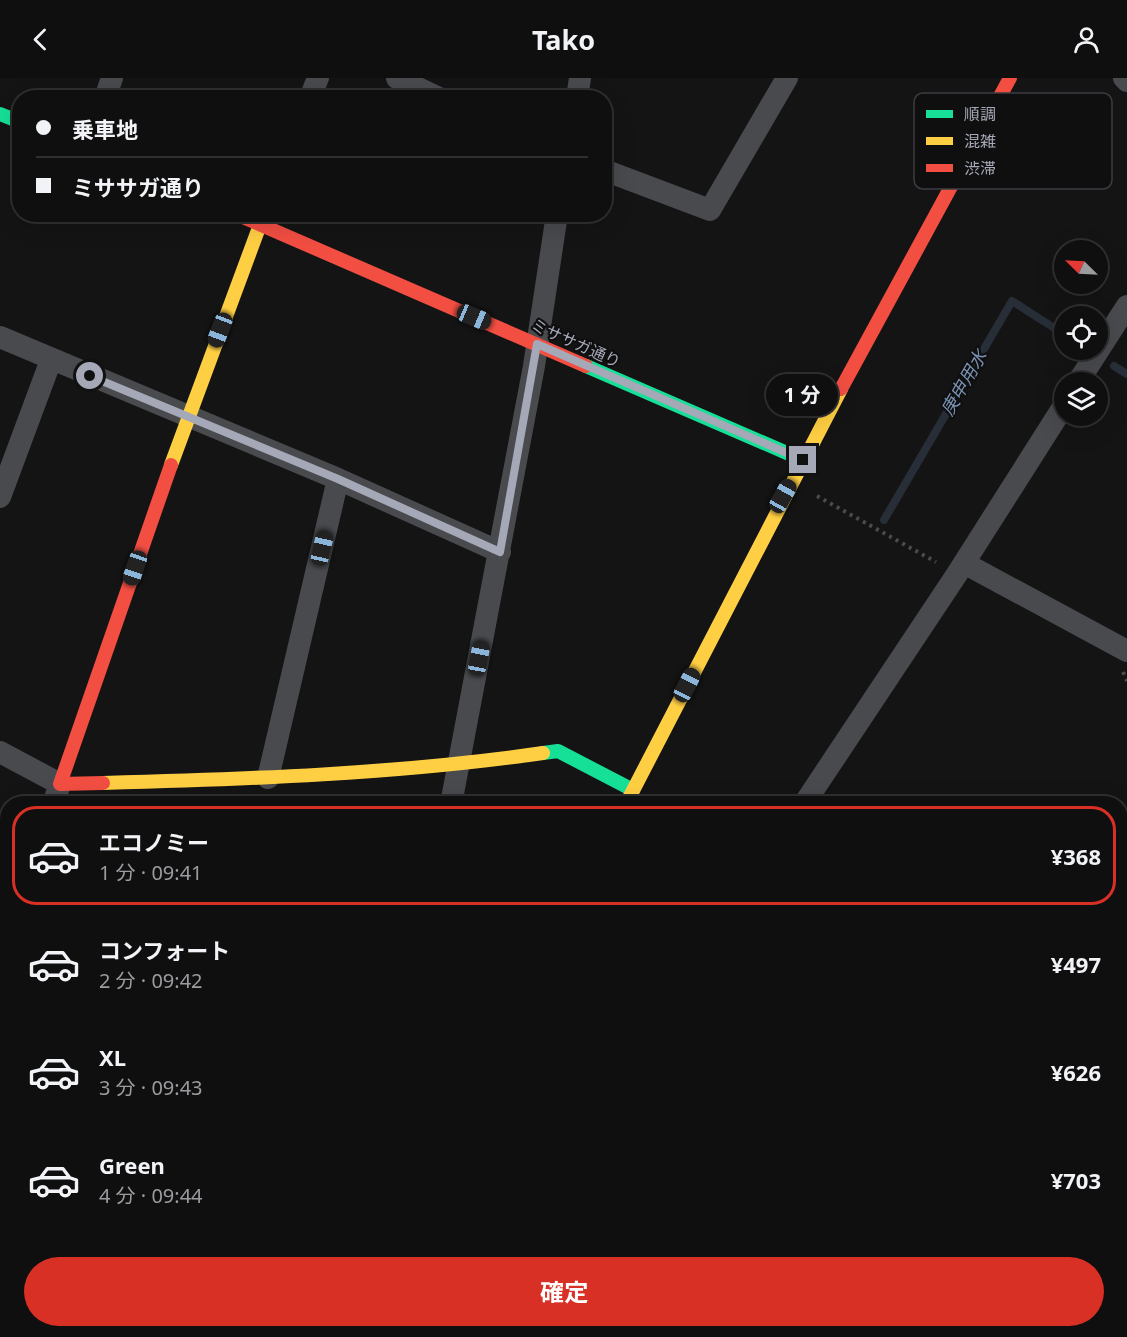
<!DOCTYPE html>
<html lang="ja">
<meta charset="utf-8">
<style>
:root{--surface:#0f0f10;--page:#1d1d1e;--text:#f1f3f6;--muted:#9b9c9f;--line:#2f2f30;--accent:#d93025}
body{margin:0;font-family:"Noto Sans","Noto Sans JP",sans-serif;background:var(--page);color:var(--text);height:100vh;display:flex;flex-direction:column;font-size:22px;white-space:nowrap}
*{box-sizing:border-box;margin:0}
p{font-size:20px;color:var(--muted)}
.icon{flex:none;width:33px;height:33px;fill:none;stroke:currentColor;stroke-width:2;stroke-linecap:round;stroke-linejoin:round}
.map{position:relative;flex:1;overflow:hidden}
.side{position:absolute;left:0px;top:718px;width:1128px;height:542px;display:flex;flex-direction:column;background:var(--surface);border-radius:24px 24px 0 0;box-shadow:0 6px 24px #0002,0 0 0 2px var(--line)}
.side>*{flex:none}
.banner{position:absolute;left:12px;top:12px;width:600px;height:132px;border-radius:24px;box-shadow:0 6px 24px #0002,0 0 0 2px var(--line);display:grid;align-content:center;height:132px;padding:0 24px;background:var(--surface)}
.needle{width:39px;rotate:294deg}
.controls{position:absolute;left:1054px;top:162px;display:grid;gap:12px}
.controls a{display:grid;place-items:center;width:54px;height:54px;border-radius:50%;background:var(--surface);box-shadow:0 6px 24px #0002,0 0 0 2px var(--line);font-size:30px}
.end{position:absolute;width:27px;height:27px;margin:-14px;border:8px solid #a5a8b6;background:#111;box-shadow:0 0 0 3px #111}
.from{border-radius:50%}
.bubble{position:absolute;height:42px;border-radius:21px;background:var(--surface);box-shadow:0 6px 24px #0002,0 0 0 2px var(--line);font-size:20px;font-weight:700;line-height:42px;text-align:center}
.car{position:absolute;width:18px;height:36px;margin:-18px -9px;border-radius:8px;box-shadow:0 0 4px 2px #0007;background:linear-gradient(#222 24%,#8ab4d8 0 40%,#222 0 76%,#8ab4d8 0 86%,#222 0)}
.banner b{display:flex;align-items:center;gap:21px;height:57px;font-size:22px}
.banner b+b{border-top:2px solid var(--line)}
.banner i{width:15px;height:15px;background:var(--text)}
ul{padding:10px 0 0;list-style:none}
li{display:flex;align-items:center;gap:18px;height:99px;margin:0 12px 9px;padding:0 12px;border:3px solid transparent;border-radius:24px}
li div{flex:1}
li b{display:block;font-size:22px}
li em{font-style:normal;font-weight:700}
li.selected{border-color:var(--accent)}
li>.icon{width:54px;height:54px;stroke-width:1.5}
.primary-button{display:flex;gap:12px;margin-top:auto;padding:12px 24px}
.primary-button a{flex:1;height:69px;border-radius:36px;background:var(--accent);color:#fff;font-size:24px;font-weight:700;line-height:69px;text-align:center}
header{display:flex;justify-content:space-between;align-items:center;height:78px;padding:0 24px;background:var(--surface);font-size:27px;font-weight:700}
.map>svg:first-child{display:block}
.green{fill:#1c241e}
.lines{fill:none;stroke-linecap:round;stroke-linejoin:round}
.stream{stroke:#272e37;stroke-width:8}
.building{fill:#323234;stroke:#3d3e41;stroke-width:1.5}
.path{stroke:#4a4a4f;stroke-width:4;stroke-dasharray:3 4.5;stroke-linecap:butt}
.street{stroke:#484a4e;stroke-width:22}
.fast{stroke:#16e098;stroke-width:14}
.slow{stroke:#ffcf43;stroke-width:14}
.jam{stroke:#f24e42;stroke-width:14}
.route{stroke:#a5a8b6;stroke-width:8}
.labels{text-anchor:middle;stroke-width:4.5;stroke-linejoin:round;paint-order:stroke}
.street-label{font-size:16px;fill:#a5a8b6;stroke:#0f0f10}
.water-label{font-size:18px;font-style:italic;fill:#7a92b3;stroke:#0f0f10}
.key{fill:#0f0f10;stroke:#3c3d42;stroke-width:1.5}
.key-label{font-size:16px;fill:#a5a8b6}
</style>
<header><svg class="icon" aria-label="back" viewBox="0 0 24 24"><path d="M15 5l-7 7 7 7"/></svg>Tako<svg class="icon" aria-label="person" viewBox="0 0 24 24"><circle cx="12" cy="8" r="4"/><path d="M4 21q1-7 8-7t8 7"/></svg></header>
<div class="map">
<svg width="1127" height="1259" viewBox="0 0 1127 1259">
<rect width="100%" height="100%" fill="#141415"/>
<path class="green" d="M1120,1155L1127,1167V1199L1120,1204Z
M788,1252H829V1253L823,1259H775Z
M841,1253H903L896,1259H848Z
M999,1253H1051L1041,1259H1006Z"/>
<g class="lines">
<path class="stream" d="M1114,288L1127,296
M884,442L1012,223L1065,257"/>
</g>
<path class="building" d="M1127,804V841L1120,847V808Z
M1127,950V979L1120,982V953Z
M1127,1035V1069L1120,1072V1038Z
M1127,1093V1122L1120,1107V1096Z
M1127,1238V1259H1110L1106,1254L1120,1252V1243Z
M415,1252H461L463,1259H417Z
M476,1252H505L507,1254L498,1259H480Z
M571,1252H607L596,1259L590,1253L574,1259Z
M660,1252H694L697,1256L694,1259H653Z
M734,1252H768L755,1259H737Z
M922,1252H956L961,1259H928Z"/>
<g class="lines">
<path class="path" d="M817,418L936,484
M1123,594L1127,603"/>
<path class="street" d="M397,0L439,20
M1124,0L1127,3
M105,20L112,0
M310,20L318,0
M577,20L580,0
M604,92L710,132L787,0
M0,259L338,401L500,474
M1078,304L1127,228
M0,419L51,282
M964,485L1127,573
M0,674L60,706L53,726
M268,700L338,401
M451,726L534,288L557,136
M804,726L957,496L1065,326
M0,875L8,854
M1120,896L1127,908
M0,910H8
M1120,999L1127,996
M1120,1138L1127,1149
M1120,1214L1127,1210
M399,1252L401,1259
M711,1252L715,1259
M985,1252L992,1259
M634,1259L640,1252
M1055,1259L1065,1252"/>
<path class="fast" d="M0,36L20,44
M586,288L803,382
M543,675L558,673L633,712
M0,1127H8
M335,1259L338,1252"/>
<path class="slow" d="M171,387L264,136
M103,705C250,701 397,696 543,675
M626,726L841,311
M1120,778L1127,775"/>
<path class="jam" d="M236,136L586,288
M841,311L1010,0
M103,705L60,706L171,387"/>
</g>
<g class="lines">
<path class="route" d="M90,298L338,401L500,474L537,266L803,382"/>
</g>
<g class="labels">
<g class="street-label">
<text transform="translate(576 265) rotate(24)" y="6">ミササガ通り</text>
</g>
<g class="water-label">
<text transform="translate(964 305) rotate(-60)" y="6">庚申用水</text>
</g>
</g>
<rect x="914" y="15" width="198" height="96" rx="9" class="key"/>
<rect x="926" y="32" width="27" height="8" fill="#16e098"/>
<rect x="926" y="59" width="27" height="8" fill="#ffcf43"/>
<rect x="926" y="86" width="27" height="8" fill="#f24e42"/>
<g class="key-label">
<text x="964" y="42">順調</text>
<text x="964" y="69">混雑</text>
<text x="964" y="96">渋滞</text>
</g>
</svg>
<div class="controls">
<a><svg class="needle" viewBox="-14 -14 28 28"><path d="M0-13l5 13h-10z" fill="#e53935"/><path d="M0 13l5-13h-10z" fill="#9b9c9f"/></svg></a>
<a><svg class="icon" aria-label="locate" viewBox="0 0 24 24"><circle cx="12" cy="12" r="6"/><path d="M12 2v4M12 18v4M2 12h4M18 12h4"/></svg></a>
<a><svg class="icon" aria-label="layers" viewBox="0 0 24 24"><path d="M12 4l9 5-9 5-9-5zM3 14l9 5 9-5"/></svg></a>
</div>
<i class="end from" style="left:90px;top:298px"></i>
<i class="end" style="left:803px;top:382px"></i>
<div class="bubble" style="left:766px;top:296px;width:72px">1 分</div>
<i class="car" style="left:474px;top:239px;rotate:113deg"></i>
<i class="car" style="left:220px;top:252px;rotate:201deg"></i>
<i class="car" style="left:783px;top:418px;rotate:29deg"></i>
<i class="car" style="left:322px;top:470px;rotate:13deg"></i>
<i class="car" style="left:135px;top:490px;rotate:199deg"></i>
<i class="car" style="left:479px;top:580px;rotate:11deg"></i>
<i class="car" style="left:687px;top:607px;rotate:27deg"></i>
<div class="banner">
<b><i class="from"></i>乗車地</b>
<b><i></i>ミササガ通り</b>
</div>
<section class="side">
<ul>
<li class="selected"><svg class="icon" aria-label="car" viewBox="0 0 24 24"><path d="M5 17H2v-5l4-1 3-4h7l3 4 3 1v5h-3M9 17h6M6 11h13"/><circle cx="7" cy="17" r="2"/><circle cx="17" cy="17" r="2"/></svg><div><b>エコノミー</b><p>1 分 · 09:41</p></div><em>¥368</em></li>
<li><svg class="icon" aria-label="car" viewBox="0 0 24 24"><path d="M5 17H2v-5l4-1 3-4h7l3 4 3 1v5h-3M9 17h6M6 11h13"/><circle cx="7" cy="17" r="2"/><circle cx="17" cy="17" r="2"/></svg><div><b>コンフォート</b><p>2 分 · 09:42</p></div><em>¥497</em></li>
<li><svg class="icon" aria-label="car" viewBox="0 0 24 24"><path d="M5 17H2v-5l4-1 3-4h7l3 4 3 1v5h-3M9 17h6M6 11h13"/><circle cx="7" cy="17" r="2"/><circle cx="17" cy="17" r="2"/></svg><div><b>XL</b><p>3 分 · 09:43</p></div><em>¥626</em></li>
<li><svg class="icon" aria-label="car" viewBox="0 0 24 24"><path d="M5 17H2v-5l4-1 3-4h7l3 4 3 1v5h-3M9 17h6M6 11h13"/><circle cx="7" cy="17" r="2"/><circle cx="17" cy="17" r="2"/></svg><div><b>Green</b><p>4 分 · 09:44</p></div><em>¥703</em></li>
</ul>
<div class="primary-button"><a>確定</a></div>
</section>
</div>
